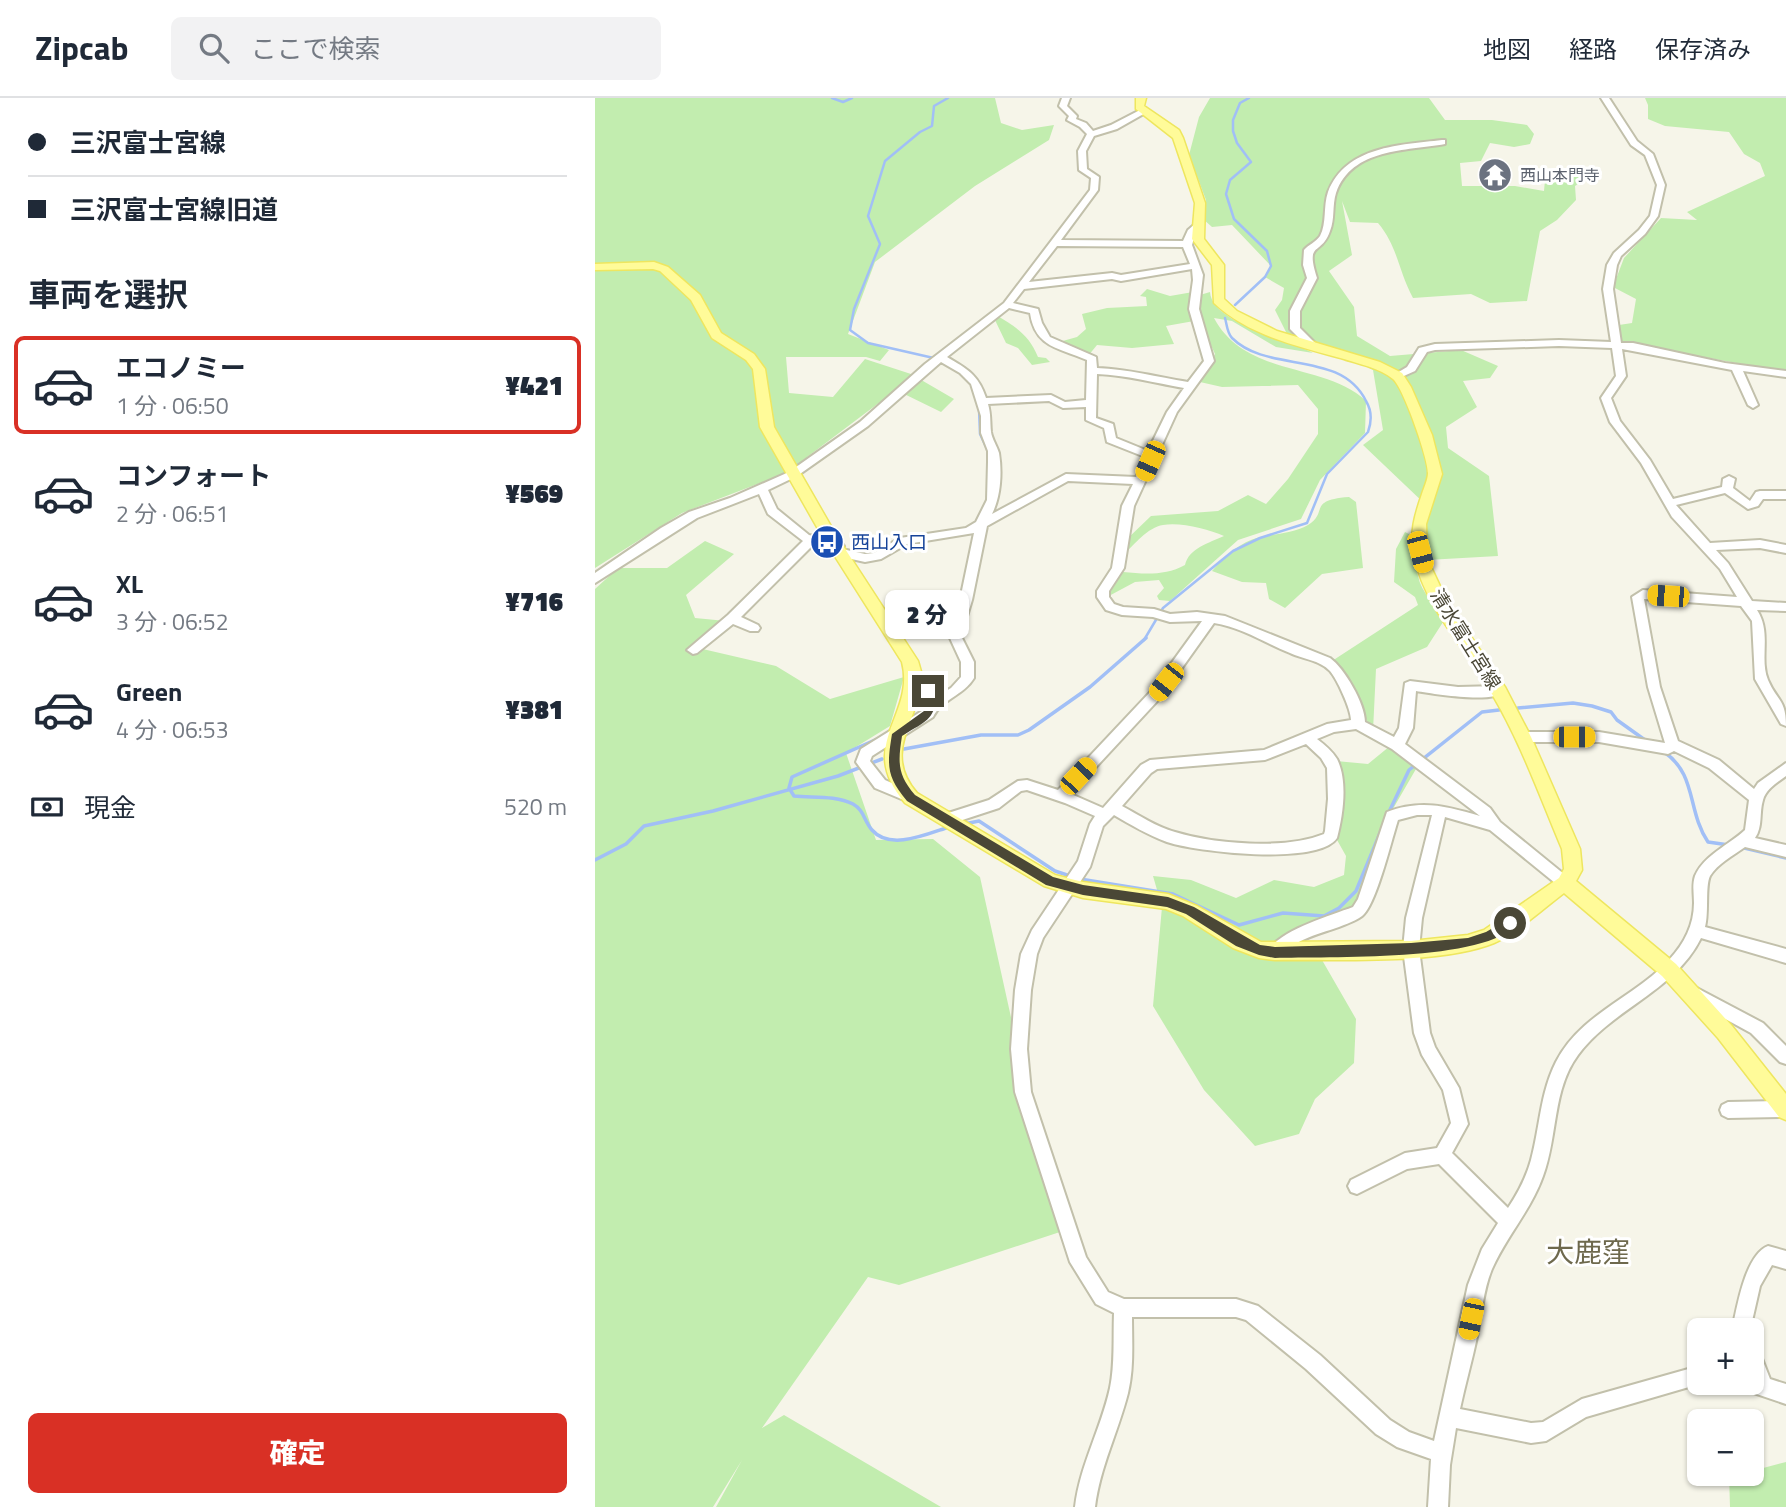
<!DOCTYPE html>
<html lang="ja">
<meta charset="utf-8">
<style>
:root{--surface:#fff;--page:#f2f2f3;--text:#1f2937;--muted:#747a83;--line:#e0e1e3;--accent:#d93025}
body{margin:0;font-family:"Titillium Web","Noto Sans JP",sans-serif;background:var(--page);color:var(--text);height:100vh;display:flex;flex-direction:column;font-size:26px;white-space:nowrap}
*{box-sizing:border-box;margin:0}
p{font-size:23px;color:var(--muted)}
.icon{flex:none;width:38px;height:38px;fill:none;stroke:currentColor;stroke-width:2;stroke-linecap:round;stroke-linejoin:round}
.map{position:relative;flex:1;overflow:hidden}
.details{display:flex;flex-direction:column;background:var(--surface);width:595px}
.details>*{flex:none}
.hud{display:grid;align-content:center;height:154px;padding:0 28px;background:var(--surface)}
.tools{position:absolute;left:1092px;top:1220px;display:grid;gap:14px}
.tools a{display:grid;place-items:center;width:77px;height:77px;border-radius:10px;background:var(--surface);box-shadow:0 2px 5px #0004;font-size:35px}
.end{position:absolute;width:32px;height:32px;margin:-16px;border:9px solid #4a4736;background:#fff;box-shadow:0 0 0 4px #fff}
.from{border-radius:50%}
.bubble{position:absolute;height:49px;border-radius:10px;background:var(--surface);box-shadow:0 2px 5px #0004;font-size:23px;font-weight:800;line-height:49px;text-align:center}
.car{position:absolute;width:21px;height:42px;margin:-21px -10px;border-radius:9px;box-shadow:0 0 5px 2px #0007;background:linear-gradient(#f5c518 24%,#345 0 40%,#f5c518 0 76%,#345 0 86%,#f5c518 0)}
.hud b{display:flex;align-items:center;gap:24px;height:66px;font-size:26px}
.hud b+b{border-top:2px solid var(--line)}
.hud i{width:18px;height:18px;background:var(--text)}
ul{padding:0;list-style:none}
li{display:flex;align-items:center;gap:21px;height:98px;margin:0 14px 10px;padding:0 14px;border:4px solid transparent;border-radius:10px}
li div{flex:1}
li b{display:block;font-size:26px}
li em{font-style:normal;font-weight:800}
li.current{border-color:var(--accent)}
li>.icon{width:63px;height:63px;stroke-width:1.5}
h2{padding:0 28px;font-size:32px;line-height:84px}
.pay{display:flex;align-items:center;gap:18px;height:77px;padding:0 28px;font-size:26px}
.pay p{margin-inline-start:auto}
.action{display:flex;gap:14px;margin-top:auto;padding:14px 28px}
.action a{flex:1;height:80px;border-radius:10px;background:var(--accent);color:#fff;font-size:28px;font-weight:800;line-height:80px;text-align:center}
header{display:flex;align-items:center;gap:42px;box-sizing:border-box;height:98px;padding:0 35px;background:var(--surface);border-bottom:2px solid var(--line)}
header strong{font-size:33px}
nav{display:flex;gap:38px;margin-inline-start:auto;font-size:24px}
.search{width:490px;height:63px;background:var(--page);display:flex;align-items:center;gap:18px;box-sizing:border-box;padding:0 24px;border-radius:10px;color:var(--muted);font-size:26px}
main{display:flex;flex:1;min-height:0}
.map>svg:first-child{display:block}
.green{fill:#c2edaf}
.lines{fill:none;stroke-linecap:round;stroke-linejoin:round}
.stream-far1{stroke:#a1bff6;stroke-width:2.5}
.stream{stroke:#a1bff6;stroke-width:3.5}
.minor-casing{stroke:#c2c0ab;stroke-width:4}
.major-casing{stroke:#eee65f;stroke-width:3}
.minor{fill:#fff;fill-rule:evenodd}
.major{fill:#fffb99;fill-rule:evenodd}
.route{fill:#4a4736}
.labels{text-anchor:middle;stroke-width:6;stroke-linejoin:round;paint-order:stroke}
.far-worship-label{font-size:16px;fill:#5b616d;stroke:#fff;text-anchor:start}
.transit-label{font-size:19px;fill:#164399;stroke:#fff;text-anchor:start}
.street-label{font-size:19px;fill:#4a4736;stroke:#fff}
.near-quarter-label{font-size:28px;fill:#6e694d;stroke:#fff}
</style>
<header>
<strong>Zipcab</strong>
<div class="search"><svg class="icon" aria-label="search" viewBox="0 0 24 24"><circle cx="10" cy="10" r="6"/><path d="M15 15l6 6"/></svg>ここで検索</div>
<nav><a>地図</a><a>経路</a><a>保存済み</a></nav>
</header>
<main>
<section class="details">
<div class="hud">
<b><i class="from"></i>三沢富士宮線</b>
<b><i></i>三沢富士宮線旧道</b>
</div>
<h2>車両を選択</h2>
<ul>
<li class="current"><svg class="icon" aria-label="car" viewBox="0 0 24 24"><path d="M5 17H2v-5l4-1 3-4h7l3 4 3 1v5h-3M9 17h6M6 11h13"/><circle cx="7" cy="17" r="2"/><circle cx="17" cy="17" r="2"/></svg><div><b>エコノミー</b><p>1 分 · 06:50</p></div><em>¥421</em></li>
<li><svg class="icon" aria-label="car" viewBox="0 0 24 24"><path d="M5 17H2v-5l4-1 3-4h7l3 4 3 1v5h-3M9 17h6M6 11h13"/><circle cx="7" cy="17" r="2"/><circle cx="17" cy="17" r="2"/></svg><div><b>コンフォート</b><p>2 分 · 06:51</p></div><em>¥569</em></li>
<li><svg class="icon" aria-label="car" viewBox="0 0 24 24"><path d="M5 17H2v-5l4-1 3-4h7l3 4 3 1v5h-3M9 17h6M6 11h13"/><circle cx="7" cy="17" r="2"/><circle cx="17" cy="17" r="2"/></svg><div><b>XL</b><p>3 分 · 06:52</p></div><em>¥716</em></li>
<li><svg class="icon" aria-label="car" viewBox="0 0 24 24"><path d="M5 17H2v-5l4-1 3-4h7l3 4 3 1v5h-3M9 17h6M6 11h13"/><circle cx="7" cy="17" r="2"/><circle cx="17" cy="17" r="2"/></svg><div><b>Green</b><p>4 分 · 06:53</p></div><em>¥381</em></li>
</ul>
<div class="pay"><svg class="icon" aria-label="cash" viewBox="0 0 24 24"><path d="M3 7h18v10H3z"/><circle cx="12" cy="12" r="2"/></svg>現金<p>520 m</p></div>
<div class="action"><a>確定</a></div>
</section>
<div class="map">
<svg width="1191" height="1409" viewBox="0 0 1191 1409">
<rect width="100%" height="100%" fill="#f6f5e9"/>
<path class="green" d="M0,0H400L406,25L427,32L459,27L454,42L380,88L280,164L253,236L294,252L285,263L271,259H191L194,295L238,299L270,261L316,276L359,301L346,314L301,292L191,375L87,415L0,470Z
M615,0H834L850,22H897L932,27L939,36L935,46L919,49L895,45L886,63L865,65L867,88H920L949,93L950,82L966,73L997,77L980,88L981,102L962,122L945,133L932,203L895,205L876,196L818,200C803,172 803,149 783,125L755,124L747,103L757,157L734,173L759,209L762,238L795,258L866,252L903,268L895,280L868,283L882,309L851,329L853,350L894,378L903,458L832,462L831,407L768,347L788,332L778,272L735,249L693,238L680,212L687,202L689,190L670,179L676,168L637,127L617,129L608,121L611,102L594,57L604,19Z
M1050,0H1191V274L1027,244L1024,227L1037,225L1041,201L1018,189L1029,160L1066,120L1102,122L1092,114L1170,78L1165,65L1149,56L1134,34L1070,28L1053,21V7Z
M552,191L575,198L598,194L595,217L599,223L571,228L579,246L537,250L502,247L493,258L464,244L482,239L491,231L487,216L512,210L552,208L551,199L545,198Z
M615,194C617,225 694,242 718,255L681,249L637,223L619,220C651,280 730,264 771,303L770,335L725,382L706,421L643,442L575,503L564,502L562,498L569,490L564,482L540,484L512,499L528,474C549,476 570,478 590,467C594,450 614,445 629,438C613,431 586,424 568,427C553,429 539,447 528,457L531,442L556,418L623,413L653,397L671,406L693,381L723,336V311L703,287L627,289L605,284L620,256C612,237 598,217 605,197Z
M401,217C421,229 434,237 443,259L451,260L455,264L437,267L423,250L411,245L399,220Z
M754,399L761,404L768,470L727,476L690,510L674,501L671,485L647,484L617,473C630,458 645,444 665,439C681,436 699,435 713,427C734,414 712,402 754,399Z
M810,434L818,438C821,452 820,466 823,478C826,494 841,508 850,521L832,549L781,571L778,633L737,563L823,507L820,499L799,484L801,451Z
M110,443L139,456L91,497L100,520L131,523L99,549L181,568L235,601L309,579L295,628L251,655L281,742L338,741L385,779L425,960L468,1133L304,1187L273,1179L167,1330L189,1317L346,1409H121L147,1362L118,1409H0V491L23,470H72Z
M795,648L825,664L795,716L770,803L692,844L686,855L727,862L761,921L759,965L720,1001L704,1036L660,1048L609,992L558,908L567,809L558,778L596,782L641,800L679,782L719,789L749,777L751,758L737,733L741,663L773,666Z
M1191,1364V1409H1135L1134,1376H1157V1373Z"/>
<g class="lines">
<path class="stream-far1" d="M237,0L248,4L257,0
M640,207L670,179L676,168L672,153L639,121L631,96L635,82L656,64L642,45L638,33V22L645,5L654,0
M343,261L273,245L255,232L259,211L285,146L273,118L290,63L325,34L337,28L339,8L353,0
M384,311L385,336L392,351
M362,512L369,486
M549,542L568,510L638,453L665,440L712,425L732,376L773,334C777,323 777,313 771,303C745,251 673,276 637,240C632,235 632,227 630,220"/>
<path class="stream" d="M923,610L978,605L997,608L1016,614L1022,622L1050,642
M289,638L197,679L194,690L199,698C218,700 240,697 258,706C269,712 269,723 277,732C295,753 332,736 354,729
M309,651L386,637H423L434,632L495,589L551,540
M1069,654C1102,676 1092,713 1113,744L1134,747
M793,716L814,672L887,614L904,612
M369,726L384,723L460,773L478,779
M1145,749L1191,760
M0,762L31,746L49,728L118,713L243,678L287,661
M485,781L578,796L644,827L688,815L729,818L744,810L761,793L790,723"/>
<g class="minor-casing">
<path id="minor" d="M467,0H475L472,8L482,18L481,21L491,25L498,33L516,27L545,12L552,14L522,31L499,38L491,53L492,71L504,79L503,92L466,142L588,143L593,132L600,126L607,128L600,136L597,147L608,177L604,211L619,263L582,314L539,408L529,470L514,493V499L519,506L528,509L559,511L575,516L602,514L630,518L735,560C749,570 770,605 770,624L799,639L804,630L810,585L815,583L863,589L904,588L911,593C898,606 840,596 821,593L818,630L810,646L895,710L905,724L975,781L977,785L975,789L970,791L965,789L895,732L850,719L827,820L824,851L835,935L840,949L864,990L873,1026L857,1055L913,1110C923,1095 931,1080 936,1062C945,1029 945,996 961,964C985,916 1039,900 1074,862C1089,846 1099,827 1099,805C1099,796 1097,787 1100,778C1109,757 1134,747 1150,732L1154,702L1114,670L1079,653L1073,656L1004,644H928L921,639L928,634H1004L1070,645L1053,589L1037,499L1048,492L1142,499L1125,471L1077,419L1046,365L1015,324L1006,300L1021,278L1017,250L964,248L840,252L832,254L820,273L802,281L797,278L812,269L824,250L840,246L964,242L1016,244L1008,191L1012,167L1019,155L1044,132L1055,118L1062,87L1050,57L1036,47L1006,0H1014L1042,43L1058,56L1070,87L1063,118L1050,136L1026,158L1022,167L1018,191L1026,245H1038L1130,265L1191,273V279L1148,273L1163,307L1158,310L1153,307L1137,272L1027,251L1031,278L1016,300L1025,323L1055,362L1078,401L1127,389L1128,381L1134,378L1140,381L1138,390L1155,403L1161,394L1165,393H1191V401H1168L1163,408L1153,411L1130,395L1081,407L1115,445L1165,442L1191,447V455L1165,450L1121,452L1133,465L1157,503L1191,505V513L1162,512C1177,535 1164,560 1173,582C1182,603 1191,601 1191,628L1186,626L1160,581L1157,523L1146,508L1049,501L1065,589L1083,643L1124,662L1159,691L1163,685L1191,665V678C1183,684 1171,691 1168,702C1164,714 1168,729 1160,740L1191,747V759L1150,749C1139,757 1122,766 1115,778C1110,788 1114,815 1110,829L1191,851V865L1106,840C1079,894 1018,910 983,957C957,992 963,1038 948,1078C936,1112 911,1139 897,1171C888,1192 887,1216 882,1239C877,1263 870,1287 865,1311L936,1325L948,1324L987,1301L1104,1268V1284H1111L991,1319L951,1343L936,1345L861,1330L855,1367L853,1409H833L836,1361L802,1349L781,1336L711,1271L651,1222L641,1219H537C537,1244 539,1270 533,1295C523,1334 505,1369 500,1409H480C485,1367 506,1331 515,1290C520,1266 518,1240 519,1215L501,1206L475,1164L420,994L416,951L420,892L426,856L437,832L483,763L495,726L500,718L470,705L432,692L426,693L404,710L352,727L347,725L345,721L347,717L394,702L423,683L432,682L463,692L557,592L607,523L575,524L558,519L527,517L511,512L502,499V493L517,470L527,408L538,386L473,383L392,428L377,502L366,538L379,564V580C369,597 346,602 338,619L277,658L275,663L290,682L321,696L323,700L321,704L316,705L280,690L261,664L266,651L327,613C331,596 322,588 313,575L314,572H324L335,585L341,599L356,590L366,579V564L354,538L365,502L379,435L312,446L286,461L270,464L243,458L241,455L247,451L270,456L279,455L305,440L371,430L381,424L392,402L393,364V353L386,335V318L376,286L365,275L346,264L273,328L202,378L173,392L182,411L214,437L247,445L249,448L243,452L219,446L146,519L163,527L165,530L163,533H155L138,526L102,555L98,556L92,552L133,517L208,443L173,416L164,396L102,420L0,485V475L66,430L94,414L135,400L194,374L265,324L330,266L409,205L495,92L496,80L484,72L483,53L492,36L485,29L472,22L474,18L464,8ZM462,148L588,149L595,166L526,177L517,175L434,184ZM597,171L598,182L594,211L609,263L593,284C562,279 533,271 502,270L501,259L455,239L447,225L443,211L418,205L429,191L517,181L526,183ZM414,210L435,215C440,250 465,250 492,262L491,302L470,304L456,297L391,300C383,276 372,271 352,259ZM502,276C531,277 560,285 589,290L572,314L553,353L521,340L518,326L501,320ZM454,303L468,310L491,309V322L509,330L512,344L550,359L541,379L471,376L397,416C406,398 407,374 404,355C402,348 397,341 396,334C395,324 396,316 393,306ZM619,525C646,529 670,545 695,555C707,561 725,562 735,573C742,581 756,611 756,622L732,626L669,652L555,662L546,667L508,710L476,696L567,598ZM761,631L797,651L885,718C852,708 825,701 792,714L763,801L758,809C734,818 685,832 672,854L675,859C687,863 692,851 702,845C721,834 750,830 767,818C781,808 797,740 803,722L822,717H837L811,820L808,851L819,935L827,957L848,992L856,1025L842,1050L810,1055L756,1082L753,1088L756,1094L762,1096L812,1071L844,1066L903,1125L887,1151L873,1187L839,1343L814,1334L795,1322L725,1257L663,1208L641,1201H529L513,1194L491,1159L436,994L432,951L436,892L442,856L448,840L495,769L508,728L519,717C536,727 553,737 572,744C602,754 723,768 742,740C748,717 753,683 742,661C737,653 730,647 722,641L739,634ZM711,646L726,660L732,670L733,701L730,733L729,736C690,752 619,746 580,734C561,729 544,717 527,708L556,675L562,671L670,662Z
M847,42H850V46C811,53 757,50 741,95C737,108 740,121 735,133C726,159 710,142 722,180L705,213V230L722,247L713,249L695,231V213L712,180L708,167L709,152C713,147 721,144 725,138C732,125 728,108 733,94C751,48 805,47 847,42Z
M1098,888L1168,925L1191,948V966L1185,964L1156,935L1092,900L1090,895L1092,890Z
M1190,1003V1019L1133,1020L1127,1017L1125,1012L1127,1007L1133,1004Z
M1173,1148L1191,1153V1171L1177,1167L1165,1188L1155,1232H1137C1142,1210 1150,1157 1173,1148Z
M1157,1251L1164,1253L1175,1281L1191,1286V1306L1147,1291L1145,1284H1157Z"/>
</g>
<g class="major-casing">
<path id="major" d="M541,0H551L549,8L584,32L588,40L610,105L609,141L629,167V201L642,213L682,233L785,264L807,275L816,289L837,337L847,376L831,426L832,454L836,469L852,503L910,589L936,639L985,751L987,772L981,783L1081,866L1137,928L1191,996V1022L1184,1019L1123,940L1067,878L969,795C949,810 922,835 899,845C845,867 740,861 680,862L664,860L638,850L588,818L571,811L488,800L449,788L310,705C260,646 321,618 307,564L227,438L165,329L158,271L151,262L117,240L96,202L65,173L58,171L0,172V166L59,164L73,169L105,197L126,235L159,256L170,271L179,329L241,437L323,563C325,570 328,578 327,585C320,626 288,656 322,695L460,777L488,784L573,796L602,808L666,844L816,843L873,837L889,832L964,780L969,771L967,751C945,699 926,645 897,596C871,551 830,510 819,458C814,436 820,416 827,396C829,390 833,381 833,375C833,360 809,291 798,281C785,270 764,266 749,261C703,248 654,238 619,205L617,167L597,141L600,105L578,40L541,11Z"/>
</g>
<use href="#minor" class="minor"/>
<use href="#major" class="major"/>
</g>
<path class="route" d="M333,589L338,593C345,621 328,624 307,638C303,664 302,676 320,697L458,779L488,787L573,799L599,809L665,847L680,849L816,845L873,840L891,834L915,820L922,825C894,865 729,858 680,860L664,857L641,848L591,816L572,809L488,797L451,787L312,703C291,678 292,667 297,636L329,613L331,608L327,593Z"/>
<defs>
<g id="temple-disc" transform="scale(1.75)"><circle r="9.5" fill="#6b7280" stroke="#fff"/><path d="M0-6L5-2H3V0L6.5 2.5H4V6H1.5V3h-3V6H-4V2.5H-6.5L-3 0V-2H-5Z" fill="#fff"/></g>
<g id="bus-disc" transform="scale(1.75)"><circle r="9.5" fill="#1a4fb4" stroke="#fff"/><path d="M-5-6H5V4H4V6H2V4H-2V6H-4V4H-5ZM-3.5-4V0h7V-4ZM-3.5 1.2v1.5H-2V1.2ZM2 1.2v1.5H3.5V1.2Z" fill="#fff"/></g>
</defs>
<g fill-rule="evenodd">
<use href="#temple-disc" x="900" y="77"/>
<use href="#bus-disc" x="232" y="444"/>
</g>
<g class="labels">
<g class="far-worship-label">
<text x="925" y="83">西山本門寺</text>
</g>
<g class="transit-label">
<text x="256" y="451">西山入口</text>
</g>
<g class="street-label">
<text transform="translate(871 541) rotate(58)" y="7">清水富士宮線</text>
</g>
<g class="near-quarter-label">
<text x="993" y="1164">大鹿窪</text>
</g>
</g>
</svg>
<div class="tools">
<a>+</a>
<a>−</a>
</div>
<i class="end from" style="left:915px;top:825px"></i>
<i class="end" style="left:333px;top:593px"></i>
<div class="bubble" style="left:290px;top:492px;width:84px">2 分</div>
<i class="car" style="left:555px;top:363px;rotate:204deg"></i>
<i class="car" style="left:825px;top:454px;rotate:165deg"></i>
<i class="car" style="left:1073px;top:498px;rotate:274deg"></i>
<i class="car" style="left:571px;top:584px;rotate:218deg"></i>
<i class="car" style="left:979px;top:639px;rotate:90deg"></i>
<i class="car" style="left:483px;top:678px;rotate:43deg"></i>
<i class="car" style="left:876px;top:1221px;rotate:192deg"></i>
</div>
</main>
